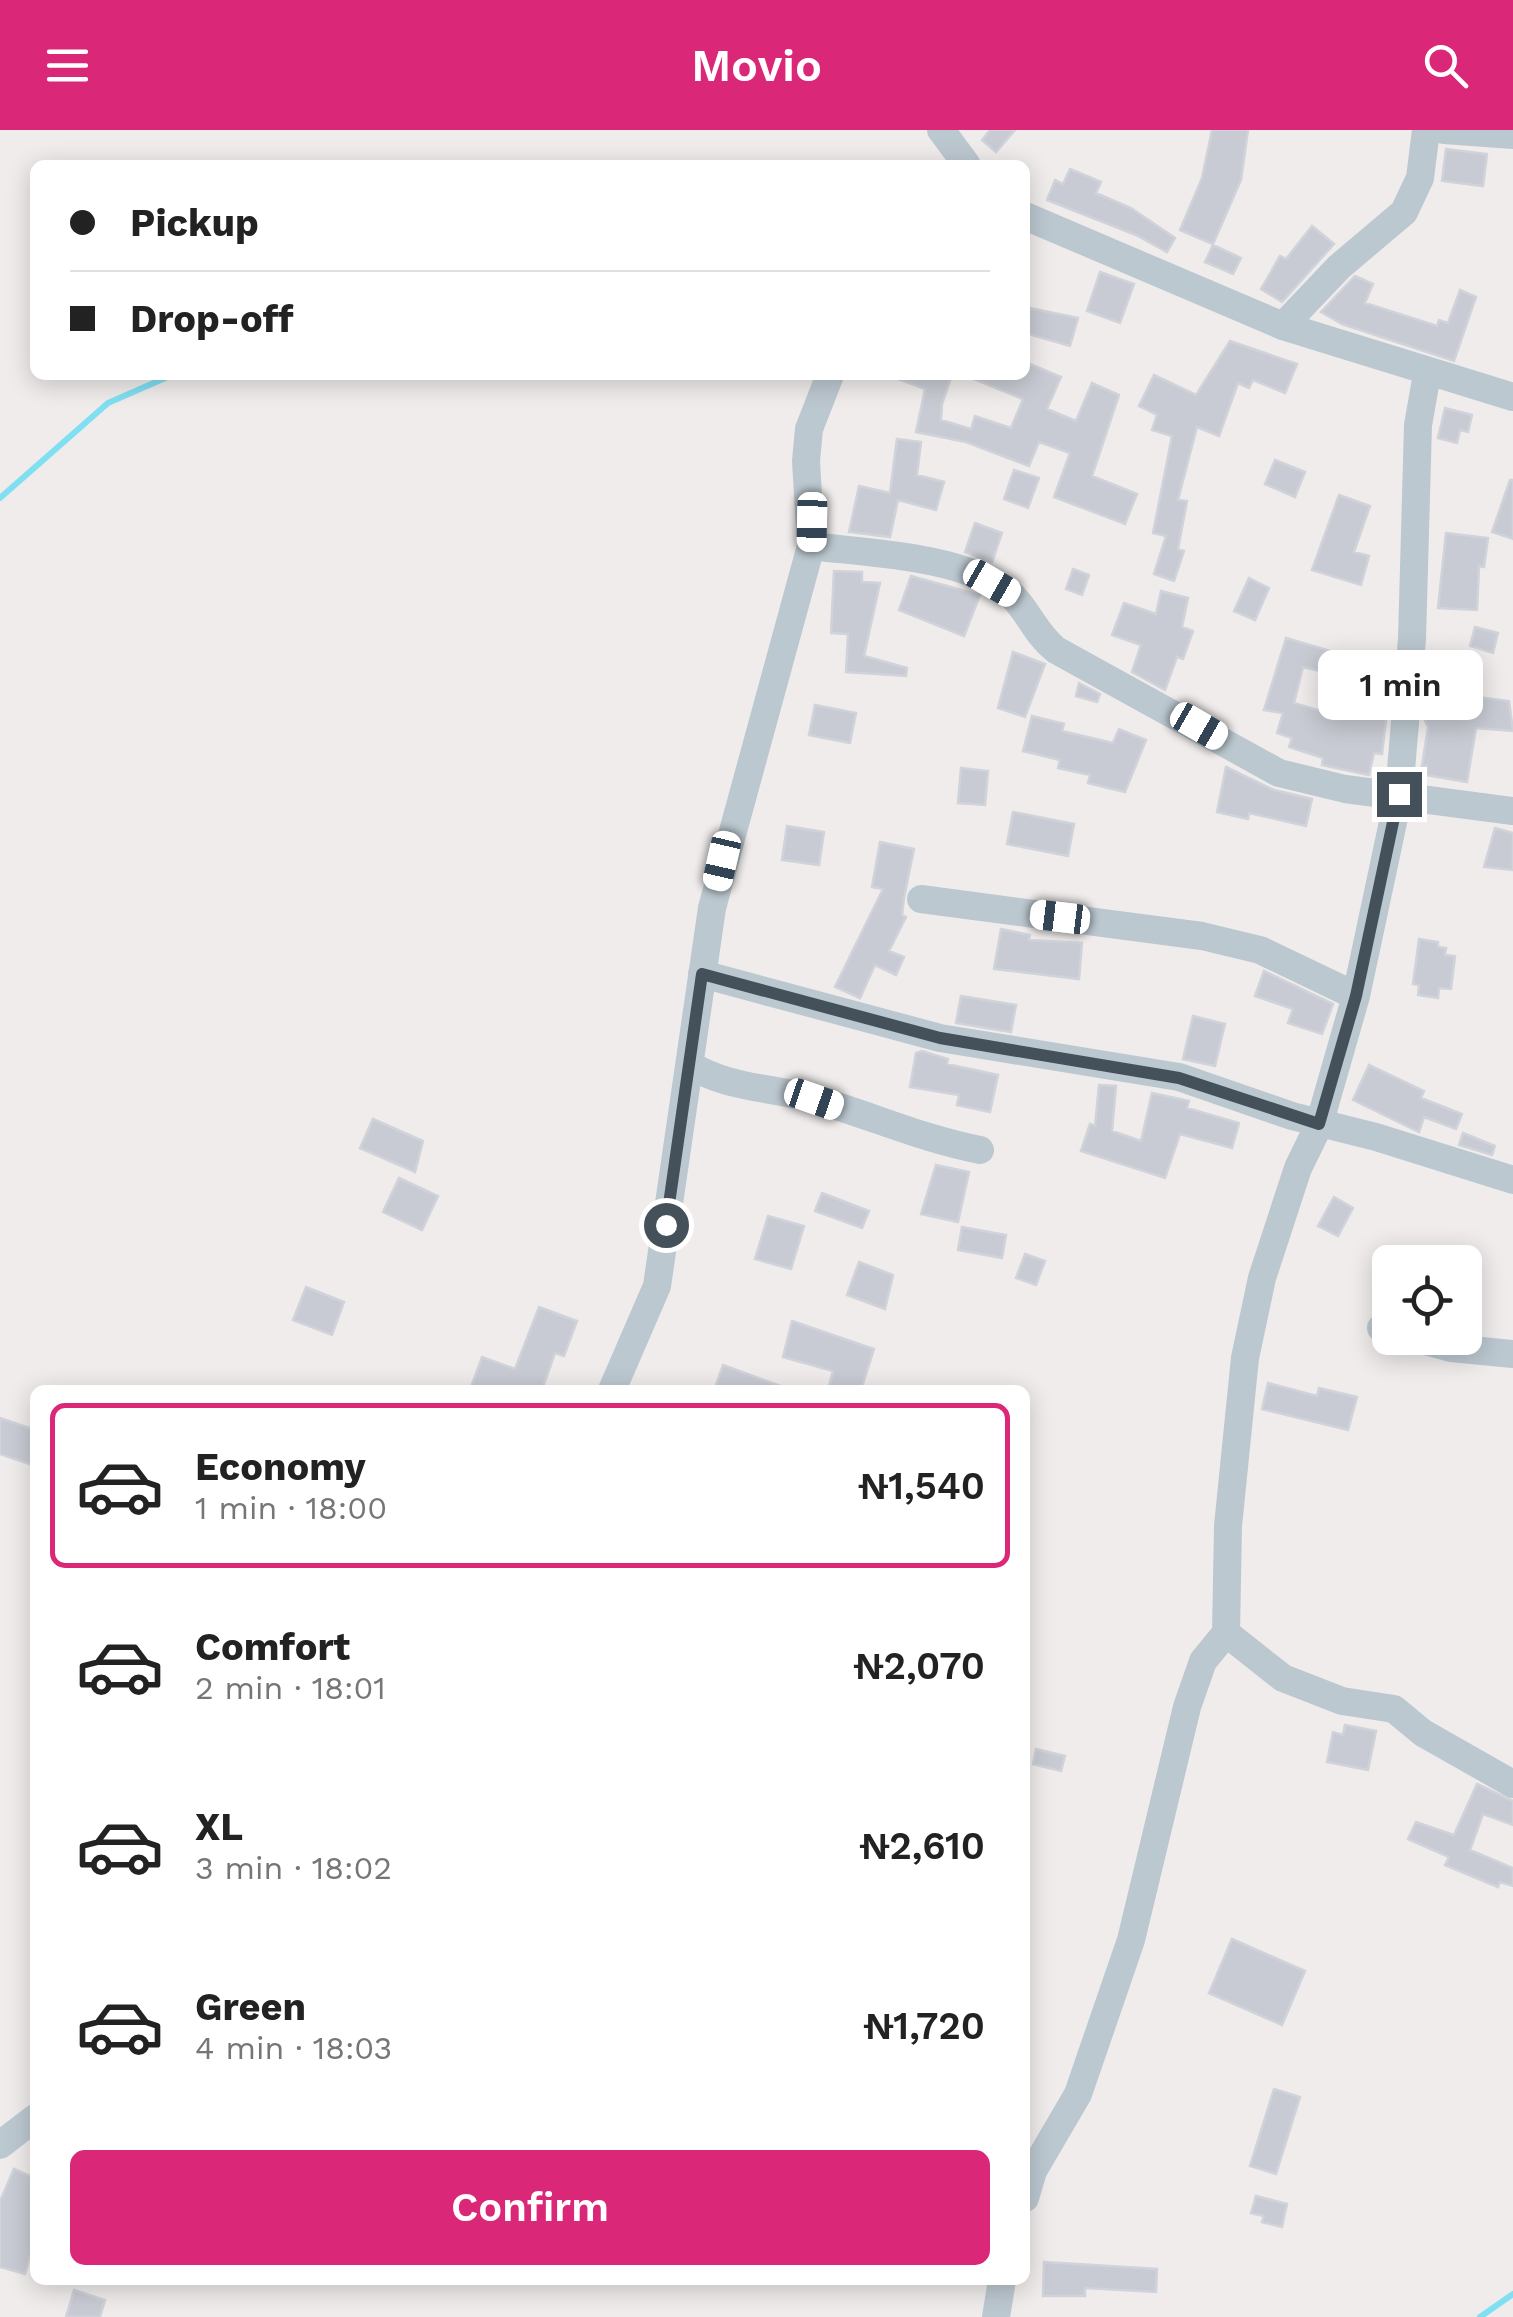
<!DOCTYPE html>
<meta charset="utf-8">
<style>
:root{--surface:#fff;--page:#f2f2f2;--text:#222;--muted:#767676;--line:#e0e0e0;--accent:#db2777}
body{margin:0;font-family:"Work Sans",sans-serif;background:var(--page);color:var(--text);height:100vh;display:flex;flex-direction:column;font-size:38px;white-space:nowrap}
*{box-sizing:border-box;margin:0}
p{font-size:32px;color:var(--muted)}
.icon{flex:none;width:55px;height:55px;fill:none;stroke:currentColor;stroke-width:2;stroke-linecap:round;stroke-linejoin:round}
.map{position:relative;flex:1;overflow:hidden}
.panel{position:absolute;left:30px;top:1255px;width:1000px;height:900px;display:flex;flex-direction:column;background:var(--surface);border-radius:15px;box-shadow:0 5px 25px #0003}
.panel>*{flex:none}
.banner{position:absolute;left:30px;top:30px;width:1000px;height:220px;border-radius:15px;box-shadow:0 5px 25px #0003;display:grid;align-content:center;height:220px;padding:0 40px;background:var(--surface)}
.tools{position:absolute;left:1372px;top:1115px;display:grid;gap:20px}
.tools a{display:grid;place-items:center;width:110px;height:110px;border-radius:15px;background:var(--surface);box-shadow:0 5px 25px #0003;font-size:50px}
.end{position:absolute;width:45px;height:45px;margin:-22px;border:12px solid #44515b;background:#fff;box-shadow:0 0 0 5px #fff}
.from{border-radius:50%}
.bubble{position:absolute;height:70px;border-radius:15px;background:var(--surface);box-shadow:0 5px 25px #0003;font-size:32px;font-weight:600;line-height:70px;text-align:center}
.car{position:absolute;width:30px;height:60px;margin:-30px -15px;border-radius:12px;box-shadow:0 0 8px 2px #0007;background:linear-gradient(#fff 24%,#345 0 40%,#fff 0 76%,#345 0 86%,#fff 0)}
.banner b{display:flex;align-items:center;gap:35px;height:95px;font-size:38px}
.banner b+b{border-top:2px solid var(--line)}
.banner i{width:25px;height:25px;background:var(--text)}
ul{padding:18px 0 0;list-style:none}
li{display:flex;align-items:center;gap:30px;height:165px;margin:0 20px 15px;padding:0 20px;border:5px solid transparent;border-radius:15px}
li div{flex:1}
li b{display:block;font-size:38px}
li em{font-style:normal;font-weight:600}
li.active{border-color:var(--accent)}
li>.icon{width:90px;height:90px;stroke-width:1.5}
.button{display:flex;gap:20px;margin-top:auto;padding:20px 40px}
.button a{flex:1;height:115px;border-radius:15px;background:var(--accent);color:#fff;font-size:40px;font-weight:600;line-height:115px;text-align:center}
header{display:flex;justify-content:space-between;align-items:center;height:130px;padding:0 40px;background:var(--accent);color:#fff;font-size:45px;font-weight:600}
.map>svg:first-child{display:block}
.lines{fill:none;stroke-linecap:round;stroke-linejoin:round}
.stream{stroke:#80dff1;stroke-width:6}
.building{fill:#c8cbd3;stroke:#d0d3d9;stroke-width:2.5}
.minor{stroke:#bcc8d0;stroke-width:28}
.route{stroke:#44515b;stroke-width:12}
</style>
<header><svg class="icon" aria-label="menu" viewBox="0 0 24 24"><path d="M4 6h16M4 12h16M4 18h16"/></svg>Movio<svg class="icon" aria-label="search" viewBox="0 0 24 24"><circle cx="10" cy="10" r="6"/><path d="M15 15l6 6"/></svg></header>
<div class="map">
<svg width="1513" height="2187" viewBox="0 0 1513 2187">
<rect width="100%" height="100%" fill="#f0ecec"/>
<g class="lines">
<path class="stream" d="M0,368L108,273L172,245
M1480,2187L1513,2164"/>
</g>
<path class="building" d="M990,0H1015L996,22L982,10Z
M1212,0H1248L1241,50L1213,114L1180,100L1202,48Z
M1446,19L1487,24L1483,56L1442,51Z
M1070,39L1101,52L1096,63L1131,78L1175,108L1167,122L1136,105L1047,70L1055,50L1063,54Z
M1312,96L1334,114L1282,172L1261,159L1280,126L1286,129Z
M1213,115L1241,128L1233,144L1205,132Z
M1100,142L1134,154L1120,193L1087,181Z
M1355,146L1373,154L1365,173L1437,196L1439,190L1448,193L1460,160L1476,167L1454,231L1342,194L1321,182Z
M1025,177L1078,188L1070,216L1025,203Z
M1230,211L1297,234L1285,263L1253,250L1249,258L1238,253L1219,306L1197,297L1178,370L1187,371L1178,419L1184,421L1174,451L1154,444L1166,406L1153,403L1172,306L1152,300L1157,285L1139,276L1154,245L1196,265Z
M1025,232L1061,247L1047,279L1076,291L1092,253L1119,265L1092,346L1137,364L1125,394L1054,367L1070,323L1039,312L1029,336L966,312L916,302L925,259L893,247L952,245L942,274L941,290L971,299L975,286L1011,298L1023,269L964,245H1025Z
M1445,278L1472,285L1468,302L1460,300L1457,313L1438,308Z
M897,309L921,312L917,345L944,352L936,380L898,370L890,407L849,402L859,356L890,363Z
M1275,330L1305,342L1295,367L1265,354Z
M1014,340L1039,348L1028,378L1004,369Z
M1510,350H1513V409L1492,402Z
M1339,365L1370,376L1354,422L1369,426L1361,455L1312,440Z
M975,393L1002,403L992,432L965,422Z
M1446,403L1488,408L1484,437L1479,436L1477,480L1438,478Z
M1073,439L1089,445L1082,465L1066,459Z
M834,441L862,442V452L880,453L864,526L907,538L906,546L846,542L848,504L831,503Z
M911,446L980,465L964,506L899,480Z
M1249,448L1269,458L1255,490L1234,481Z
M1161,461L1188,468L1182,497L1193,501L1183,529L1177,527L1165,560L1132,542L1141,515L1112,505L1124,473L1156,484Z
M1475,497L1498,503L1493,523L1470,516Z
M1286,508L1351,527L1344,547L1303,537L1294,573L1337,586L1338,580L1343,581L1353,538L1391,546L1382,624L1374,623L1369,645L1322,635L1323,628L1289,617L1292,608L1277,603L1283,583L1264,580Z
M1013,522L1045,534L1025,587L998,578Z
M1427,545L1441,548L1439,562L1509,571L1513,601L1476,598L1467,652L1426,645L1427,636H1422L1428,597L1423,586Z
M1079,553L1100,564L1097,572L1076,566Z
M815,575L856,583L850,613L809,605Z
M1032,586L1064,594L1062,601L1113,613L1119,599L1146,610L1125,662L1088,653L1090,645L1058,638L1060,630L1023,621Z
M1226,637L1274,660L1312,669L1306,696L1249,683L1248,689L1217,682Z
M961,638L988,641L985,675L958,673Z
M1013,682L1074,694L1068,726L1007,714Z
M787,696L824,702L819,735L782,730Z
M1495,698L1513,703V740L1484,737Z
M880,712L914,719L904,768L902,785L906,787L889,821L904,827L896,845L875,835L860,868L835,857L883,759L872,757Z
M1001,799L1030,805L1029,810L1082,813L1079,849L994,839Z
M1419,809L1438,812V817L1446,818L1445,825L1455,826L1451,859L1439,858L1438,868L1418,865L1419,855L1413,854Z
M1264,841L1333,874L1322,904L1288,893L1293,879L1255,866Z
M961,866L1016,875L1011,902L956,893Z
M1193,886L1225,894L1215,936L1183,929Z
M922,921L948,929L947,934L998,945L990,982L957,975L959,965L910,957L916,923Z
M1369,935L1424,961L1421,968L1462,984L1456,999L1424,987L1419,1002L1353,970Z
M1099,955L1116,956L1112,1001L1141,1011L1152,963L1189,971L1187,978L1239,993L1232,1018L1180,1004L1165,1048L1081,1021L1090,994L1095,996Z
M373,989L423,1011L415,1042L360,1018Z
M1463,1003L1495,1016L1492,1025L1459,1015Z
M936,1035L969,1042L958,1092L921,1084Z
M399,1048L438,1066L422,1100L383,1082Z
M822,1063L869,1081L862,1098L815,1081Z
M1334,1067L1353,1078L1338,1106L1318,1096Z
M768,1086L804,1096L791,1139L755,1129Z
M962,1097L1006,1105L1002,1128L958,1120Z
M1025,1124L1045,1131L1036,1155L1016,1148Z
M859,1132L893,1145L885,1179L847,1165Z
M306,1157L344,1172L332,1205L293,1190Z
M539,1177L577,1191L564,1226L555,1223L542,1260H470L482,1227L515,1239Z
M792,1191L874,1219L861,1260H828L833,1241L783,1227Z
M723,1235L786,1258L785,1260H731L716,1255Z
M1268,1253L1317,1266L1319,1258L1357,1267L1348,1300L1262,1279Z
M0,1288L35,1300V1336L0,1324Z
M1345,1595L1376,1601L1368,1640L1327,1632L1333,1602L1343,1605Z
M1036,1619L1065,1626L1061,1641L1033,1634Z
M1477,1654L1513,1671V1695L1483,1684L1470,1720L1513,1738V1756L1500,1752L1498,1757L1445,1735L1449,1727L1408,1709L1416,1692L1454,1705Z
M1232,1809L1305,1841L1282,1895L1209,1863Z
M1274,1959L1300,1967L1276,2044L1250,2036Z
M14,2039L35,2048V2108L25,2144L0,2137V2071Z
M1256,2066L1287,2074L1282,2097L1262,2092L1264,2086L1251,2083Z
M1044,2132L1157,2139L1156,2162L1085,2158V2166H1043Z
M74,2160L105,2170L100,2187H66Z"/>
<g class="lines">
<path class="minor" d="M941,0L967,35
M1444,0L1513,5
M1025,86L1283,196L1513,267
M1283,196L1339,137L1404,82L1420,48L1426,0
M811,416C868,423 960,426 1007,461C1027,477 1034,503 1056,520L1279,643L1345,659L1513,681
M921,769L1202,806L1260,820L1356,866
M702,844L940,908L1179,947L1292,986L1376,1007L1513,1050
M690,935C729,959 773,957 817,970C872,986 923,1009 980,1020
M1381,1198L1390,1201
M1414,1208L1451,1218L1513,1224
M612,1260L657,1156L712,778L811,416L806,331L809,299L830,245
M1226,1503L1283,1548L1342,1571L1394,1579L1423,1603L1513,1654
M0,2015L35,1988
M1025,2068L1033,2041L1078,1964L1131,1810L1187,1577L1203,1531L1226,1503L1228,1396L1245,1228L1262,1148L1298,1038L1319,995L1356,866L1399,664L1412,509L1418,295L1427,244
M996,2187L1002,2150"/>
</g>
<g class="lines">
<path class="route" d="M666,1095L702,844L940,908L1179,948L1319,994L1356,866L1399,664"/>
</g>
</svg>
<div class="tools">
<a><svg class="icon" aria-label="locate" viewBox="0 0 24 24"><circle cx="12" cy="12" r="6"/><path d="M12 2v4M12 18v4M2 12h4M18 12h4"/></svg></a>
</div>
<i class="end from" style="left:666px;top:1095px"></i>
<i class="end" style="left:1399px;top:664px"></i>
<div class="bubble" style="left:1318px;top:520px;width:165px">1 min</div>
<i class="car" style="left:812px;top:392px;rotate:181deg"></i>
<i class="car" style="left:992px;top:453px;rotate:120deg"></i>
<i class="car" style="left:1199px;top:596px;rotate:120deg"></i>
<i class="car" style="left:722px;top:731px;rotate:193deg"></i>
<i class="car" style="left:1060px;top:787px;rotate:277deg"></i>
<i class="car" style="left:814px;top:969px;rotate:109deg"></i>
<div class="banner">
<b><i class="from"></i>Pickup</b>
<b><i></i>Drop-off</b>
</div>
<section class="panel">
<ul>
<li class="active"><svg class="icon" aria-label="car" viewBox="0 0 24 24"><path d="M5 17H2v-5l4-1 3-4h7l3 4 3 1v5h-3M9 17h6M6 11h13"/><circle cx="7" cy="17" r="2"/><circle cx="17" cy="17" r="2"/></svg><div><b>Economy</b><p>1 min · 18:00</p></div><em>₦1,540</em></li>
<li><svg class="icon" aria-label="car" viewBox="0 0 24 24"><path d="M5 17H2v-5l4-1 3-4h7l3 4 3 1v5h-3M9 17h6M6 11h13"/><circle cx="7" cy="17" r="2"/><circle cx="17" cy="17" r="2"/></svg><div><b>Comfort</b><p>2 min · 18:01</p></div><em>₦2,070</em></li>
<li><svg class="icon" aria-label="car" viewBox="0 0 24 24"><path d="M5 17H2v-5l4-1 3-4h7l3 4 3 1v5h-3M9 17h6M6 11h13"/><circle cx="7" cy="17" r="2"/><circle cx="17" cy="17" r="2"/></svg><div><b>XL</b><p>3 min · 18:02</p></div><em>₦2,610</em></li>
<li><svg class="icon" aria-label="car" viewBox="0 0 24 24"><path d="M5 17H2v-5l4-1 3-4h7l3 4 3 1v5h-3M9 17h6M6 11h13"/><circle cx="7" cy="17" r="2"/><circle cx="17" cy="17" r="2"/></svg><div><b>Green</b><p>4 min · 18:03</p></div><em>₦1,720</em></li>
</ul>
<div class="button"><a>Confirm</a></div>
</section>
</div>
